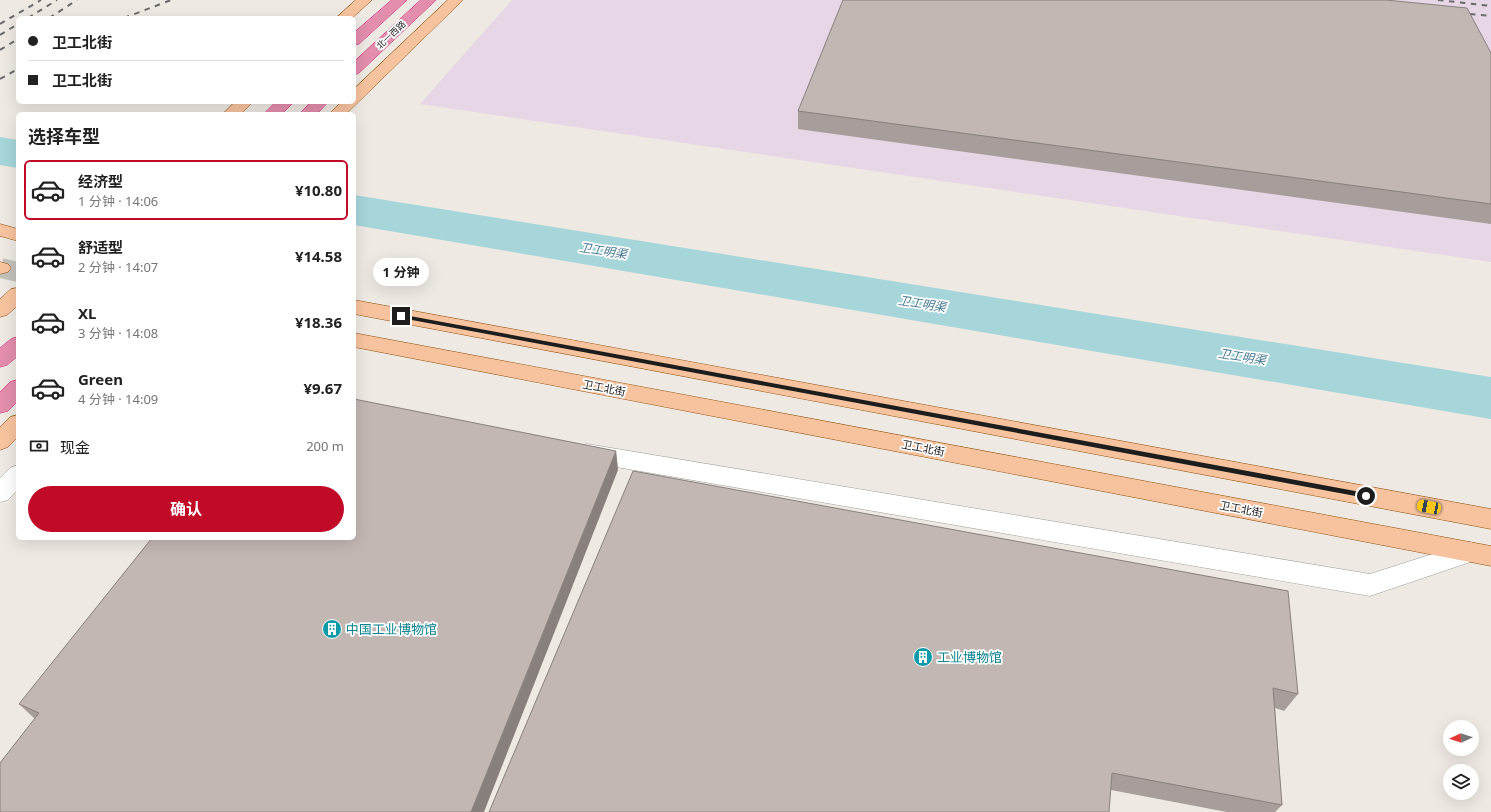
<!DOCTYPE html>
<html lang="zh">
<meta charset="utf-8">
<style>
:root{--surface:#fff;--page:#f6f6f6;--text:#222;--muted:#767676;--line:#e0e0e0;--accent:#c00a28}
body{margin:0;font-family:"Noto Sans","Noto Sans SC",sans-serif;background:var(--page);color:var(--text);height:100vh;display:flex;flex-direction:column;font-size:15px;white-space:nowrap}
*{box-sizing:border-box;margin:0}
p{font-size:13px;color:var(--muted)}
.icon{flex:none;width:22px;height:22px;fill:none;stroke:currentColor;stroke-width:2;stroke-linecap:round;stroke-linejoin:round}
.map{position:relative;flex:1;overflow:hidden}
.details{position:absolute;left:16px;top:112px;width:340px;height:428px;display:flex;flex-direction:column;background:var(--surface);border-radius:6px;box-shadow:0 4px 16px #0002}
.details>*{flex:none}
.banner{position:absolute;left:16px;top:16px;width:340px;height:88px;border-radius:6px;box-shadow:0 4px 16px #0002;display:grid;align-content:center;height:88px;padding:0 12px;background:var(--surface)}
.needle{width:26px;rotate:266deg}
.tools{position:absolute;left:1443px;top:720px;display:grid;gap:8px}
.tools a{display:grid;place-items:center;width:36px;height:36px;border-radius:50%;background:var(--surface);box-shadow:0 4px 16px #0002;font-size:20px}
.end{position:absolute;width:18px;height:18px;margin:-9px;border:5px solid #1d1d1d;background:#fff;box-shadow:0 0 0 2px #fff}
.from{border-radius:50%}
.bubble{position:absolute;height:28px;border-radius:14px;background:var(--surface);box-shadow:0 4px 16px #0002;font-size:13px;font-weight:700;line-height:28px;text-align:center}
.car{position:absolute;width:12px;height:24px;margin:-12px -6px;border-radius:5px;box-shadow:0 0 3px 1px #0007;background:linear-gradient(#f5c518 24%,#345 0 40%,#f5c518 0 76%,#345 0 86%,#f5c518 0)}
.banner b{display:flex;align-items:center;gap:14px;height:38px;font-size:15px}
.banner b+b{border-top:1px solid var(--line)}
.banner i{width:10px;height:10px;background:var(--text)}
ul{padding:0;list-style:none}
li{display:flex;align-items:center;gap:12px;height:60px;margin:0 8px 6px;padding:0 4px;border:2px solid transparent;border-radius:6px}
li div{flex:1}
li b{display:block;font-size:15px}
li em{font-style:normal;font-weight:700}
li.on{border-color:var(--accent)}
li>.icon{width:36px;height:36px;stroke-width:1.5}
h2{padding:0 12px;font-size:18px;line-height:48px}
.pay{display:flex;align-items:center;gap:10px;height:44px;padding:0 12px;font-size:15px}
.pay p{margin-inline-start:auto}
.cta{display:flex;gap:8px;margin-top:auto;padding:8px 12px}
.cta a{flex:1;height:46px;border-radius:24px;background:var(--accent);color:#fff;font-size:16px;font-weight:700;line-height:46px;text-align:center}
.map>svg:first-child{display:block}
.industrial{fill:#e7d6e6}
.lines{fill:none;stroke-linecap:round;stroke-linejoin:round}
.river{fill:#a6d6da;fill-rule:evenodd}
.major-tunnel{stroke:#c4c0bb;stroke-width:20;stroke-dasharray:20 10;stroke-linecap:butt}
.minor-casing{stroke:#9e9e9e;stroke-width:1}
.major-casing{stroke:#8f4c07;stroke-width:1}
.highway-casing{stroke:#d02c7f;stroke-width:1}
.minor{fill:#fff;fill-rule:evenodd}
.major{fill:#f7c39f;fill-rule:evenodd}
.highway{fill:#e28eac;fill-rule:evenodd}
.rail{stroke:#6b6b6b;stroke-width:2;stroke-dasharray:5.5 5.5;stroke-linecap:butt}
.wall{fill:#a79d9a}
.shaded-wall{fill:#88807d}
.building{fill:#c2b7b3;stroke:#88807d}
.route{fill:#1d1d1d}
.labels{text-anchor:middle;stroke-width:3.5;stroke-linejoin:round;paint-order:stroke}
.far-street-label{font-size:9px;fill:#1d1d1d;stroke:#fff}
.street-label{font-size:11px;fill:#1d1d1d;stroke:#fff}
.water-label{font-size:12px;font-style:italic;fill:#457891;stroke:#fff}
.near-culture-label{font-size:13px;fill:#0d838f;stroke:#fff;text-anchor:start}
</style>
<div class="map">
<svg width="1491" height="812" viewBox="0 0 1491 812">
<rect width="100%" height="100%" fill="#eee9e3"/>
<path class="industrial" d="M512,0H1491V262L420,104Z"/>
<g class="lines">
<path class="river" d="M0,137L18,140V168L0,165Z
M354,195L1491,377V419L354,225Z"/>
<path class="major-tunnel" d="M1,268L18,272"/>
<g class="minor-casing">
<path id="minor" d="M587,444L1370,574L1470,542L1479,545L1482,552L1479,559L1370,596L587,462L579,459L576,453L579,447Z
M18,465V489L8,500L0,502V478L10,468Z"/>
</g>
<g class="major-casing">
<path id="major" d="M356,0H372L352,18H336Z
M448,0H463L346,114H329L341,102H354V89Z
M235,102H253L241,114H223Z
M0,224L18,229V241L0,236Z
M0,262L8,264L11,268L8,272L0,274Z
M18,288V305L7,315L0,317V299L11,289Z
M354,300L1491,509V529L354,314Z
M354,333L1491,546V566L354,347Z
M18,415V437L8,447L0,450V427L10,417Z"/>
</g>
<g class="highway-casing">
<path id="highway" d="M392,0H407L359,44L354,45V33Z
M421,0H436L359,73L354,75V62Z
M276,102H294L282,114H264Z
M311,102H328L317,114H300Z
M18,337V356L7,365L0,367V348L11,339Z
M18,380V401L8,411L0,413V392L10,382Z"/>
</g>
<use href="#minor" class="minor"/>
<use href="#major" class="major"/>
<use href="#highway" class="highway"/>
<path class="rail" d="M1438,0L1491,6
M1459,13L1491,16
M28,18L57,0
M49,18L77,0
M124,18L171,0
M0,24L41,0
M0,35L18,24
M0,50L18,39
M0,79L18,69"/>
</g>
<path class="wall" d="M1491,53V224L798,129V111Z
M616,451L618,470L35,719L19,704Z
M633,471L1298,694L1284,711L1275,708L1282,805L1275,812H1227L1111,790Z"/>
<path class="shaded-wall" d="M616,451L618,470L484,812H471Z"/>
<path class="building" d="M843,0H1386L1467,8L1491,53V204L798,111Z
M354,399L616,451L471,812H0V763L39,713L19,704L152,538H354Z
M633,471L1288,591L1298,694L1273,688L1282,805L1112,773L1109,812H489Z"/>
<path class="route" d="M399,314L1366,493L1370,496L1366,498L401,318L399,317Z"/>
<defs>
<g id="building-disc" transform="scale(1)"><circle r="9.5" fill="#0f9aa8" stroke="#fff"/><path d="M-4-6H4V6H1V3H-1V6H-4ZM-2.5-4.3h1.7v1.8h-1.7ZM.8-4.3h1.7v1.8H.8ZM-2.5-1h1.7V.8h-1.7ZM.8-1h1.7V.8H.8Z" fill="#fff"/></g>
</defs>
<g fill-rule="evenodd">
<use href="#building-disc" x="332" y="629"/>
<use href="#building-disc" x="923" y="657"/>
</g>
<g class="labels">
<g class="far-street-label">
<text transform="translate(391 35) rotate(-43)" y="3">北一西路</text>
</g>
<g class="street-label">
<text transform="translate(604 388) rotate(11)" y="4">卫工北街</text>
<text transform="translate(923 448) rotate(11)" y="4">卫工北街</text>
<text transform="translate(1241 509) rotate(11)" y="4">卫工北街</text>
</g>
<g class="water-label">
<text transform="translate(603 251) rotate(9)" y="4">卫工明渠</text>
<text transform="translate(922 304) rotate(9)" y="4">卫工明渠</text>
<text transform="translate(1242 357) rotate(9)" y="4">卫工明渠</text>
</g>
<g class="near-culture-label">
<text x="346" y="634">中国工业博物馆</text>
<text x="937" y="662">工业博物馆</text>
</g>
</g>
</svg>
<div class="tools">
<a><svg class="needle" viewBox="-14 -14 28 28"><path d="M0-13l5 13h-10z" fill="#e53935"/><path d="M0 13l5-13h-10z" fill="#767676"/></svg></a>
<a><svg class="icon" aria-label="layers" viewBox="0 0 24 24"><path d="M12 4l9 5-9 5-9-5zM3 14l9 5 9-5"/></svg></a>
</div>
<i class="end from" style="left:1366px;top:496px"></i>
<i class="end" style="left:401px;top:316px"></i>
<div class="bubble" style="left:373px;top:258px;width:56px">1 分钟</div>
<i class="car" style="left:1429px;top:507px;rotate:281deg"></i>
<div class="banner">
<b><i class="from"></i>卫工北街</b>
<b><i></i>卫工北街</b>
</div>
<section class="details">
<h2>选择车型</h2>
<ul>
<li class="on"><svg class="icon" aria-label="car" viewBox="0 0 24 24"><path d="M5 17H2v-5l4-1 3-4h7l3 4 3 1v5h-3M9 17h6M6 11h13"/><circle cx="7" cy="17" r="2"/><circle cx="17" cy="17" r="2"/></svg><div><b>经济型</b><p>1 分钟 · 14:06</p></div><em>¥10.80</em></li>
<li><svg class="icon" aria-label="car" viewBox="0 0 24 24"><path d="M5 17H2v-5l4-1 3-4h7l3 4 3 1v5h-3M9 17h6M6 11h13"/><circle cx="7" cy="17" r="2"/><circle cx="17" cy="17" r="2"/></svg><div><b>舒适型</b><p>2 分钟 · 14:07</p></div><em>¥14.58</em></li>
<li><svg class="icon" aria-label="car" viewBox="0 0 24 24"><path d="M5 17H2v-5l4-1 3-4h7l3 4 3 1v5h-3M9 17h6M6 11h13"/><circle cx="7" cy="17" r="2"/><circle cx="17" cy="17" r="2"/></svg><div><b>XL</b><p>3 分钟 · 14:08</p></div><em>¥18.36</em></li>
<li><svg class="icon" aria-label="car" viewBox="0 0 24 24"><path d="M5 17H2v-5l4-1 3-4h7l3 4 3 1v5h-3M9 17h6M6 11h13"/><circle cx="7" cy="17" r="2"/><circle cx="17" cy="17" r="2"/></svg><div><b>Green</b><p>4 分钟 · 14:09</p></div><em>¥9.67</em></li>
</ul>
<div class="pay"><svg class="icon" aria-label="cash" viewBox="0 0 24 24"><path d="M3 7h18v10H3z"/><circle cx="12" cy="12" r="2"/></svg>现金<p>200 m</p></div>
<div class="cta"><a>确认</a></div>
</section>
</div>
